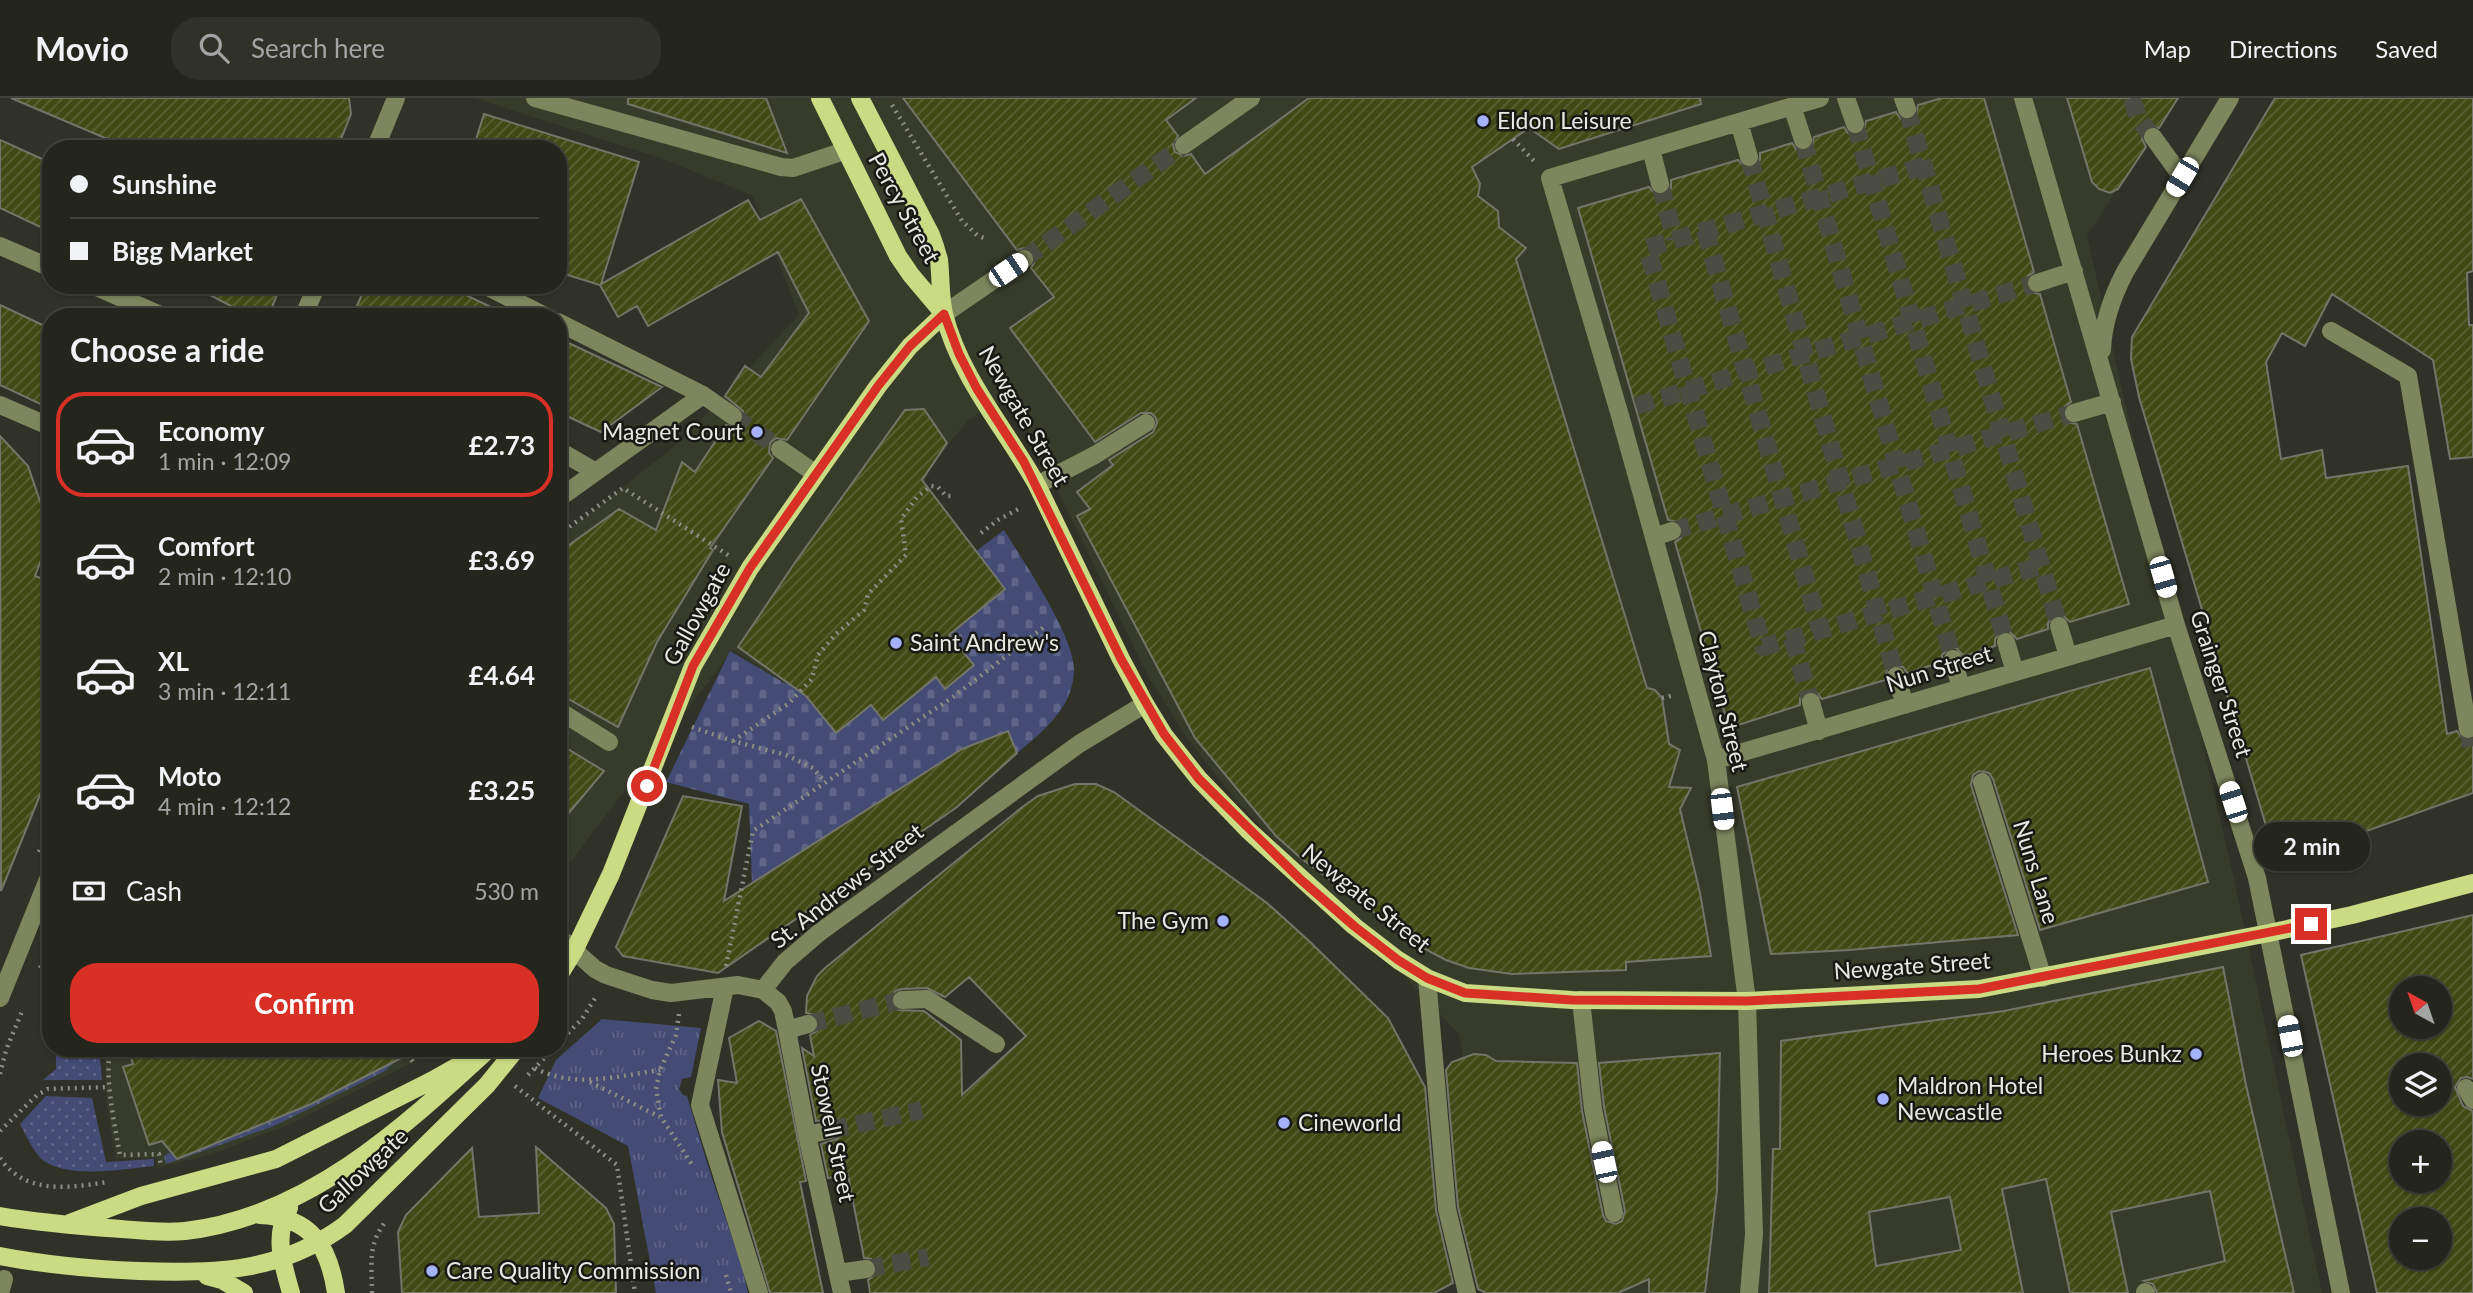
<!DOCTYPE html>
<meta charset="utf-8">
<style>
:root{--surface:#24261d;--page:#30322a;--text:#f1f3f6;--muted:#a3a5a4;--line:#41433b;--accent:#d93025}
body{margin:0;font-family:Lato,sans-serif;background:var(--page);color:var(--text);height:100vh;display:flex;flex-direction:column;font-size:26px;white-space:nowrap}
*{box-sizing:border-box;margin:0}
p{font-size:23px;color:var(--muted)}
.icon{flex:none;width:38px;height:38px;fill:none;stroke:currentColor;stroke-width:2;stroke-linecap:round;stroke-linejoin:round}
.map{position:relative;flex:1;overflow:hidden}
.drawer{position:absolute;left:42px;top:210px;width:525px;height:749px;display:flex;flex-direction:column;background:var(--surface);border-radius:28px;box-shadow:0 2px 5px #0004,0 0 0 2px var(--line)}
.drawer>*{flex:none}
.banner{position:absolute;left:42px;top:42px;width:525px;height:154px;border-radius:28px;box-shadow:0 2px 5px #0004,0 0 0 2px var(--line);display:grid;align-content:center;height:154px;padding:0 28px;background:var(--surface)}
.needle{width:46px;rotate:320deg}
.fabs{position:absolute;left:2389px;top:878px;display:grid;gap:14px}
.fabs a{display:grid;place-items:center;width:63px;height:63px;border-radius:50%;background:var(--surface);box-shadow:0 2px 5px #0004,0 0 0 2px var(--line);font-size:35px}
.end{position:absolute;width:32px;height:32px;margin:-16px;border:9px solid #d93025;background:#fff;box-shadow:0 0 0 4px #fff}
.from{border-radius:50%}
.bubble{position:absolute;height:49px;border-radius:24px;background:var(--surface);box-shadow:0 2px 5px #0004,0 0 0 2px var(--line);font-size:23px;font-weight:700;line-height:49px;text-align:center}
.car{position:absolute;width:21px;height:42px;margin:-21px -10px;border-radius:9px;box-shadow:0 0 5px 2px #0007;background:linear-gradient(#fff 24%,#345 0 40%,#fff 0 76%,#345 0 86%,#fff 0)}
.banner b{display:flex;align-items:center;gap:24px;height:66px;font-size:26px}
.banner b+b{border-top:2px solid var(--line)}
.banner i{width:18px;height:18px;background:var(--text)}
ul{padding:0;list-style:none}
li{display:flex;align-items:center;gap:21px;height:105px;margin:0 14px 10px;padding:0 14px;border:4px solid transparent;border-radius:28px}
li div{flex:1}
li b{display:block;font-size:26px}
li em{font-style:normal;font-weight:700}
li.current{border-color:var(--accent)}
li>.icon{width:63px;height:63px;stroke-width:1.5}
h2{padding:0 28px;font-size:32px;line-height:84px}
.pay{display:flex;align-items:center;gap:18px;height:77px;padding:0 28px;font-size:26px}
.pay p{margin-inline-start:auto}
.cta{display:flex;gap:14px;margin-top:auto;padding:14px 28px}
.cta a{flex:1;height:80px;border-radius:28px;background:var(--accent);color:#fff;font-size:28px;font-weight:700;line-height:80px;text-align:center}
header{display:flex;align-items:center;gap:42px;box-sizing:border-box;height:98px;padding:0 35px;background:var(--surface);border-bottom:2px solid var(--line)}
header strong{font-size:33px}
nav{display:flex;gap:38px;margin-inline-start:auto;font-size:24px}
.search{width:490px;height:63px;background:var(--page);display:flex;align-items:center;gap:18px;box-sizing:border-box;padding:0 24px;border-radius:28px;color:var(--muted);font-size:26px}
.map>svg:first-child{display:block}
.built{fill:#373b29}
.grass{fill:url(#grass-dots)}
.cemetery{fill:url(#cemetery-stones)}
.park{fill:url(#park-tufts)}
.building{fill:url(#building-hatch);stroke:#737569;stroke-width:2;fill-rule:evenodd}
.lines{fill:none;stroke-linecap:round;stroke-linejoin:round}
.minor-tunnel{stroke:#4b4d43;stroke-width:18;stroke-dasharray:18 9;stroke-linecap:butt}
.path{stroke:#8c8d84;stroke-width:4.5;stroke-dasharray:2 5;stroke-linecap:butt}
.minor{stroke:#7d865c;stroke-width:18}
.major{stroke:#cadb83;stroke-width:18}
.route{stroke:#d93025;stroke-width:9}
.poi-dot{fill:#a4b2fc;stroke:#181915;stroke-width:2.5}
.labels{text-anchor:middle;stroke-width:5;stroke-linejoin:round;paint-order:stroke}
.poi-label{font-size:23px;fill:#e7e8e1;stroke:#181915;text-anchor:start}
.street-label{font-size:23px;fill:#e7e8e1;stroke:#181915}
</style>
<header>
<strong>Movio</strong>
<div class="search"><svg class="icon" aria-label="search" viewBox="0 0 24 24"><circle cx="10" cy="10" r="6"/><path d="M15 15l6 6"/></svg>Search here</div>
<nav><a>Map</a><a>Directions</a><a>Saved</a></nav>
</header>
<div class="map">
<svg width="2473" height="1195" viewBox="0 0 2473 1195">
<defs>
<pattern id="grass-dots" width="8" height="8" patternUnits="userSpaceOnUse" patternTransform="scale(1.75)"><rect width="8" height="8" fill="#444b75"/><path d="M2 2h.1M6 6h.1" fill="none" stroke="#5f6588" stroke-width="1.8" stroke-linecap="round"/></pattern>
<pattern id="cemetery-stones" width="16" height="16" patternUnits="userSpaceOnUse" patternTransform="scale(1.75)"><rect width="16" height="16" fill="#444b75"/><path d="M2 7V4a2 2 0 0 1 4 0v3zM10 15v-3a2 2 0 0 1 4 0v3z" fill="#5f6588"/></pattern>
<pattern id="park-tufts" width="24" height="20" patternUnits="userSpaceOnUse" patternTransform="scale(1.75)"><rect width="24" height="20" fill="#444b75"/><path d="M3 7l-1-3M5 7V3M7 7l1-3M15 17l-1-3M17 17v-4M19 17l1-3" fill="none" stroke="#5f6588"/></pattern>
<pattern id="building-hatch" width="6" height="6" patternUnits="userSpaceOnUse" patternTransform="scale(1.75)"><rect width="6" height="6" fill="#414915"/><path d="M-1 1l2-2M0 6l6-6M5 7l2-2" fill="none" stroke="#5c6337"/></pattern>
</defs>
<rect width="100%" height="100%" fill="#303227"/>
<path class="built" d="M474,0H2178L2087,138L2237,795L2322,1195H1501L1459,936L1236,702L1189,643L1148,578L1011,297L969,321L946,349L786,586L733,552L558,780V441L682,342L799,217L753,98L663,61Z
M105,950H431L421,960L293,1025L213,1056L157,1070L156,1060L116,1061L106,1002Z"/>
<path class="grass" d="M66,950H99L102,982H43L56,971V956Z
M397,962L385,973L274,1028L166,1066L164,1058L171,1054L177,1061L311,1006Z
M46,998L92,1000L106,1064L154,1061V1068C124,1071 70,1081 44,1063C34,1056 26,1037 20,1026Z"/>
<path class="cemetery" d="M904,418L975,454L1004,432C1023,463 1075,539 1074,573C1074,579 1072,588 1070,594C1061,619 1037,639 1017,655L1008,633L962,651L752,786L749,706L666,684L730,553L786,586Z"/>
<path class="park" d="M602,921L701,930L691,979L682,981L679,991L683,997L687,998L708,1068L742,1169L748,1195H656L628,1048L538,1000L556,962Z"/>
<path class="building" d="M11,0H349L351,16L337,51H131Z
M628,0H766L787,55L628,6Z
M903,0H1196L1166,22L1178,38L1173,47L1175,54L1184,58L1191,56L1205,76L1309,0H1700L1701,6L1559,51L1529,30L1472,69L1480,86L1478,98L1498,113L1499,129L1526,150L1516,161L1647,590L1655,592L1662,600L1669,646L1680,652L1669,689L1691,690L1680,711L1700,795L1711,858L1626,864V872L1512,876L1469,870L1446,862L1421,849L1302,761L1276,738L1195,640L1077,418L1090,411L1077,394L1113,367L1109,362L1153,334L1157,325L1156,320L1151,315H1141L1095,344L1010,230L1054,199L1031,170L1034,165V155L1024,150L1017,152Z
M1942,0H1984L2034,174L2028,178L2026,188L2030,194L2040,196L2071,304L2065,308L2063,317L2067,324L2077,326L2129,506L2070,524L2062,517H2055L2048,525V531L2017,541L2009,533H2002L1995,541V548L1964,558L1956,550H1949L1942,557V564L1907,575L1903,569L1893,567L1887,571L1885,582L1822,601L1815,593H1807L1800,600V607L1729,630L1675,444L1681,440L1683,430L1679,424L1668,422L1578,110L1649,89L1656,97H1663L1671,90V82L1738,62L1746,70H1753L1760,62V55L1792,45L1796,51L1806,53L1812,49L1814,39L1844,29L1848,35L1858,37L1864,33L1866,23L1896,14L1900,20L1910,22L1916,18L1918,7Z
M2067,0H2178L2159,30L2151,28L2143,34L2142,41L2146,49L2118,91L2110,95L2099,91L2092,84Z
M2275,0H2473V173L2467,175L2469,227H2473V359L2450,361L2433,262L2332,196L2305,248L2282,235L2266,264L2281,361L2322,352L2326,380L2408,368L2447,636L2457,633L2463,641H2473V695L2277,765L2139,299L2131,261L2132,239Z
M484,16L639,64L601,186L748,102L760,122L801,101L869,223L787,342L776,340L770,345L769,355L773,360L710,450L713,452L657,544L618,629L558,595V455L619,411L656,432L682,364L695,374L726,327L737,329L743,324V313L725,298L745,268L761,279L809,215L778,154L648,228L637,208L618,219L600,187L558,174V51H473Z
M0,42L51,65V134L0,110Z
M191,187H281L272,209L259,217L250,218Z
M366,187H445L512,219H352Z
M0,207L51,231V311L0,287Z
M558,240L662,289L601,334L558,314Z
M924,311L947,345L922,382L1005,491L949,537L974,567L945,591L936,579L883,622L871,607L836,635L806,598L738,549L796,463L905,312Z
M0,338L28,368L42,409L45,452L35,478L51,484V670L1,793Z
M2150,570L2208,784L2040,832L1993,681L1989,675L1979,673L1973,677L1971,687L2018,837L1849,852L1771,856L1737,689Z
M1008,633L1017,655L957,709L718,875L623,858L616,849L683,698L742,708L724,803L962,651Z
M558,645L604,673L558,728Z
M1075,686H1096L1114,694L1267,805L1308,842L1388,920L1425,989L1436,1112L1453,1185L1434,1195H870L868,1182L876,1176L877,1169L871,1161L864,1160L848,1077L828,1080L821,1046L837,1041L841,1030L839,1025L833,1021L816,1023L802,950L814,958L810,937L817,933L819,924L815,917L806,915L807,898L817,878L825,870L1021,710L1038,698ZM969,879L1026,938L962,997L961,942L924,913L897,912L893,909L891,902L895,893L902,891L927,890L945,899Z
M2473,817V981L2467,979L2461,980L2455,989L2463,1008L2473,1013V1195H2377L2301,857ZM2401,891H2440V929H2401ZM2401,968H2440V1006H2401ZM2401,1045H2440V1083H2401ZM2401,1122H2440V1160H2401Z
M2223,869L2246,987L2294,1195H2157L2153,1186L2144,1183L2225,1163L2210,1093L2111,1114L2128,1195H2070L2046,1081L2002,1091L2023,1195H1769L1773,1051H1780L1781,943L2004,913ZM1950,1099L1961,1152L1876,1168L1869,1114Z
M759,923L776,933L806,1083L800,1084L823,1195H770L722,1034L718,982L737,985L729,940Z
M128,950H421L311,1006L177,1061L162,1043L149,1047L123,969L133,966Z
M1720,955L1717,1092L1705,1195H1649V1181L1618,1195H1486L1478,1191L1458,1109L1446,972L1452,964L1474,956L1486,957L1496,963L1577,965L1582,1013L1603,1117L1606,1123L1616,1126L1622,1123L1625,1113L1604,1009L1599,965Z
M536,1049L606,1110L614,1126L616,1195H402L398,1134L406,1117L472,1050L479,1119L539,1115Z"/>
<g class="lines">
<path class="minor-tunnel" d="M2132,0L2138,21L2153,39
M1907,11L2059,528
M1855,26L2006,544
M1803,42L1953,561
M1749,59L1896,578
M1924,68L1647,150L1763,549L2040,468
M1660,86L1675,141
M1705,132L1820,531
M1024,161L1184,47
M1636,308L2037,185
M733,318L780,351
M1672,433L2074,315
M1792,540L1811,604
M2468,631L2473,655
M808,926L902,902
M830,1032L922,1012
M866,1171L928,1159"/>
<path class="path" d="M892,7L962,123L977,137L986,141
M1513,41L1535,64
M981,435L998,422L1022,409
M558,437L623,390L731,459
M1662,600L1674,597
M692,629L733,643L786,657L813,670L825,684
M733,643L788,606L812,581L818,557L836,536L864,512L868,496L906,457L901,421L917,399L931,388L938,389L946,398H954
M39,754L51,726
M726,868L753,733L953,599L1044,529
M40,870L51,845
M679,916L676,937L660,972L656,991L661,1019L693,1068
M558,945L582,921L597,897
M112,950C102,969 116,1034 120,1057L159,1056L161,1069
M404,950L415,967
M535,970C574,991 618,978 660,972
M0,976L6,952L23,911
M528,977L554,950
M590,984L660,1019
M515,988L617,1067L635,1195
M0,1033L37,997L48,991L110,989
M0,1060C25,1097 69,1090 107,1084
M726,1177L731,1195
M372,1195C372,1165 367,1146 387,1122"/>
<path class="minor" d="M535,0L781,69L793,70L844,53
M1846,0L1855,26
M1903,0L1907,11
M2023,0L2176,527L2257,780L2341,1195
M1792,8L1803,42
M1739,24L1749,59
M2153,39L2182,79
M1184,47L1251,0
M375,51L396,0
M1651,51L1660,86
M0,148L51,170
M2037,185L2074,173
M92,187L165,219
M484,187L547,219
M944,216L1024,161
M303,219L317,187
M558,224L703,297L733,318
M2331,233L2408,278L2468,631
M2102,252C2103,224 2112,199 2125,174L2230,0
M0,307L51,329
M2074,315L2112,304
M780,351L816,376
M558,352L596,374
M1037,387L1095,357L1146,325
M558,401L703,297
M1654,439L1672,433
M2059,528L2068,558
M2006,544L2015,574
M1953,561L1961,590
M1896,578L1905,607
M1811,604L1819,633
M558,612L609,644
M1716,662L2176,527
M1982,684L2043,880
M558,838L595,871L606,877L652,892L671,895L738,887L763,892L778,904L783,913L787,932L807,1037L842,1195
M1427,880L1447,1111L1467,1195
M725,889L700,1007L759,1195
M763,892L785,864L820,834L1079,646L1145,606
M0,900L51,774
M902,902L927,901L996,946
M1581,902L1593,1011L1614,1115
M787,932L808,926
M2466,990L2473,1002
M807,1037L830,1032
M838,1175L866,1171
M2145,1194L2146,1195
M0,1195L4,1181
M1749,1195L1754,1136L1747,903L1716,662L1619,314L1550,80L1820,0"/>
<path class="major" d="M820,0L898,158L911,177L944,216
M860,0L931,137C934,145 937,154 939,162C941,180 940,199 944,216C960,280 1006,331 1037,387L1121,561L1145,606L1164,637L1199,681L1248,732L1354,828L1398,862L1427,880L1465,895L1572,902L1747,903L1979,891L2269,835L2352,817L2473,785
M558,879L574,853L611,776L693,568L750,470L878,288L910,248L944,216
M289,1110C273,1139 283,1166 291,1195
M260,1117C311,1119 329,1148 336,1195
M0,1118C40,1125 81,1128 121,1131C143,1133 164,1135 185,1133C307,1119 403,1030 490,950
M70,1125L141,1098L276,1061L431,983L463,965
M0,1158C46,1167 92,1171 139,1173C216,1176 281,1174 345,1127L487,987L517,950
M207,1178L222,1182L244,1195"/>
</g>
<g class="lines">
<path class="route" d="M647,688L693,568L750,470L878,288L910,248L944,216L959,256L977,291L1024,364L1121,561L1164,636L1199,681L1300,781L1354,828L1398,862L1427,880L1465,895L1572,902L1747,903L1979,891L2311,826"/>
</g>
<g class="poi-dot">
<circle cx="1483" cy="23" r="7"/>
<circle cx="757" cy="334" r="7"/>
<circle cx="896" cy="545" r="7"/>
<circle cx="1223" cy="823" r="7"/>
<circle cx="2196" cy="956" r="7"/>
<circle cx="1883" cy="1001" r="7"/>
<circle cx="1284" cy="1025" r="7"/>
<circle cx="432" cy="1173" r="7"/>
</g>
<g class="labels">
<g class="poi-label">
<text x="1497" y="31">Eldon Leisure</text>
<text x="743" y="342" text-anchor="end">Magnet Court</text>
<text x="910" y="553">Saint Andrew's</text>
<text x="1209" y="831" text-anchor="end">The Gym</text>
<text x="2182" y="964" text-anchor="end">Heroes Bunkz</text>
<text x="1897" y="996">Maldron Hotel<tspan x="1897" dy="26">Newcastle</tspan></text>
<text x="1298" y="1033">Cineworld</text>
<text x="446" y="1181">Care Quality Commission</text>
</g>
<g class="street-label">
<text transform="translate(904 110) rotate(61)" y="8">Percy Street</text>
<text transform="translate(1024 318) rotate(60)" y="8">Newgate Street</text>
<text transform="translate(697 516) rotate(-61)" y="8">Gallowgate</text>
<text transform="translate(1939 571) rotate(-17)" y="8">Nun Street</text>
<text transform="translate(2221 586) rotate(72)" y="8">Grainger Street</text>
<text transform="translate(1723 603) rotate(76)" y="8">Clayton Street</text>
<text transform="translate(2036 774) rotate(73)" y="8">Nuns Lane</text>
<text transform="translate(847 788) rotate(-38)" y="8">St. Andrews Street</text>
<text transform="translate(1366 800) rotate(39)" y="8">Newgate Street</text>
<text transform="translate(1912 868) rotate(-4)" y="8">Newgate Street</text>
<text transform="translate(833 1035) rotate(78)" y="8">Stowell Street</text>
<text transform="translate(363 1073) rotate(-43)" y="8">Gallowgate</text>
</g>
</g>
</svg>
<div class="fabs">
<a><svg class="needle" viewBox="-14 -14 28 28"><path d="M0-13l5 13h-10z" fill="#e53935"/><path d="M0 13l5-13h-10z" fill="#a3a5a4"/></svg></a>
<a><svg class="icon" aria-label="layers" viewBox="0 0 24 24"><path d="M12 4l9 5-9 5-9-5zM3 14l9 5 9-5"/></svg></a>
<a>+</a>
<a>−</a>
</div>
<i class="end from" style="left:647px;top:688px"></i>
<i class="end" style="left:2311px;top:826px"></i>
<div class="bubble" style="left:2254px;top:724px;width:116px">2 min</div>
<i class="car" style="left:2182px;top:79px;rotate:211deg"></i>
<i class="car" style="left:1008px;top:172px;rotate:56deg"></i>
<i class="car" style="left:2163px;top:479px;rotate:164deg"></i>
<i class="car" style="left:2233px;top:704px;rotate:342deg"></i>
<i class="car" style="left:1722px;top:711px;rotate:173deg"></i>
<i class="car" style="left:2290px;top:938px;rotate:349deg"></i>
<i class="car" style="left:1604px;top:1064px;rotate:348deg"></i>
<div class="banner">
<b><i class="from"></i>Sunshine</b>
<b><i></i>Bigg Market</b>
</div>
<section class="drawer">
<h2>Choose a ride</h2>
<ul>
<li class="current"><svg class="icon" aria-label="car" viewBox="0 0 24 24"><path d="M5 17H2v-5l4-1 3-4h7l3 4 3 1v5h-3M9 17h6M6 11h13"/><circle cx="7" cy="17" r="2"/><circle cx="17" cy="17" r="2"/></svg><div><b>Economy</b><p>1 min · 12:09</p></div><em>£2.73</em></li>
<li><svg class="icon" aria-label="car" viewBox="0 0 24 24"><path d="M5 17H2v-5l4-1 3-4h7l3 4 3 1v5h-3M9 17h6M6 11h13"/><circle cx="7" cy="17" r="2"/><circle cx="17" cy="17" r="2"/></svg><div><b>Comfort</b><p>2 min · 12:10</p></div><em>£3.69</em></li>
<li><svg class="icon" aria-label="car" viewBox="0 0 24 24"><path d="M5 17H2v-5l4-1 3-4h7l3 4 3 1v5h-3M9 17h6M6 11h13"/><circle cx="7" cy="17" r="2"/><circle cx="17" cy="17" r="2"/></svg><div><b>XL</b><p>3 min · 12:11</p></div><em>£4.64</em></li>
<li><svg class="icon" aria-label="car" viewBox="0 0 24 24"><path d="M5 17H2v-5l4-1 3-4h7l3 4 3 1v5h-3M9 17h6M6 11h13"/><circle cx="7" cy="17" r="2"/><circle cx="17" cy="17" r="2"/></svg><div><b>Moto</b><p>4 min · 12:12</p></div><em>£3.25</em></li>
</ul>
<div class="pay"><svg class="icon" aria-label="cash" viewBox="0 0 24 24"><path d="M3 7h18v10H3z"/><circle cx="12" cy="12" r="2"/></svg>Cash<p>530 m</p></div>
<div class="cta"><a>Confirm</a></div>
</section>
</div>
